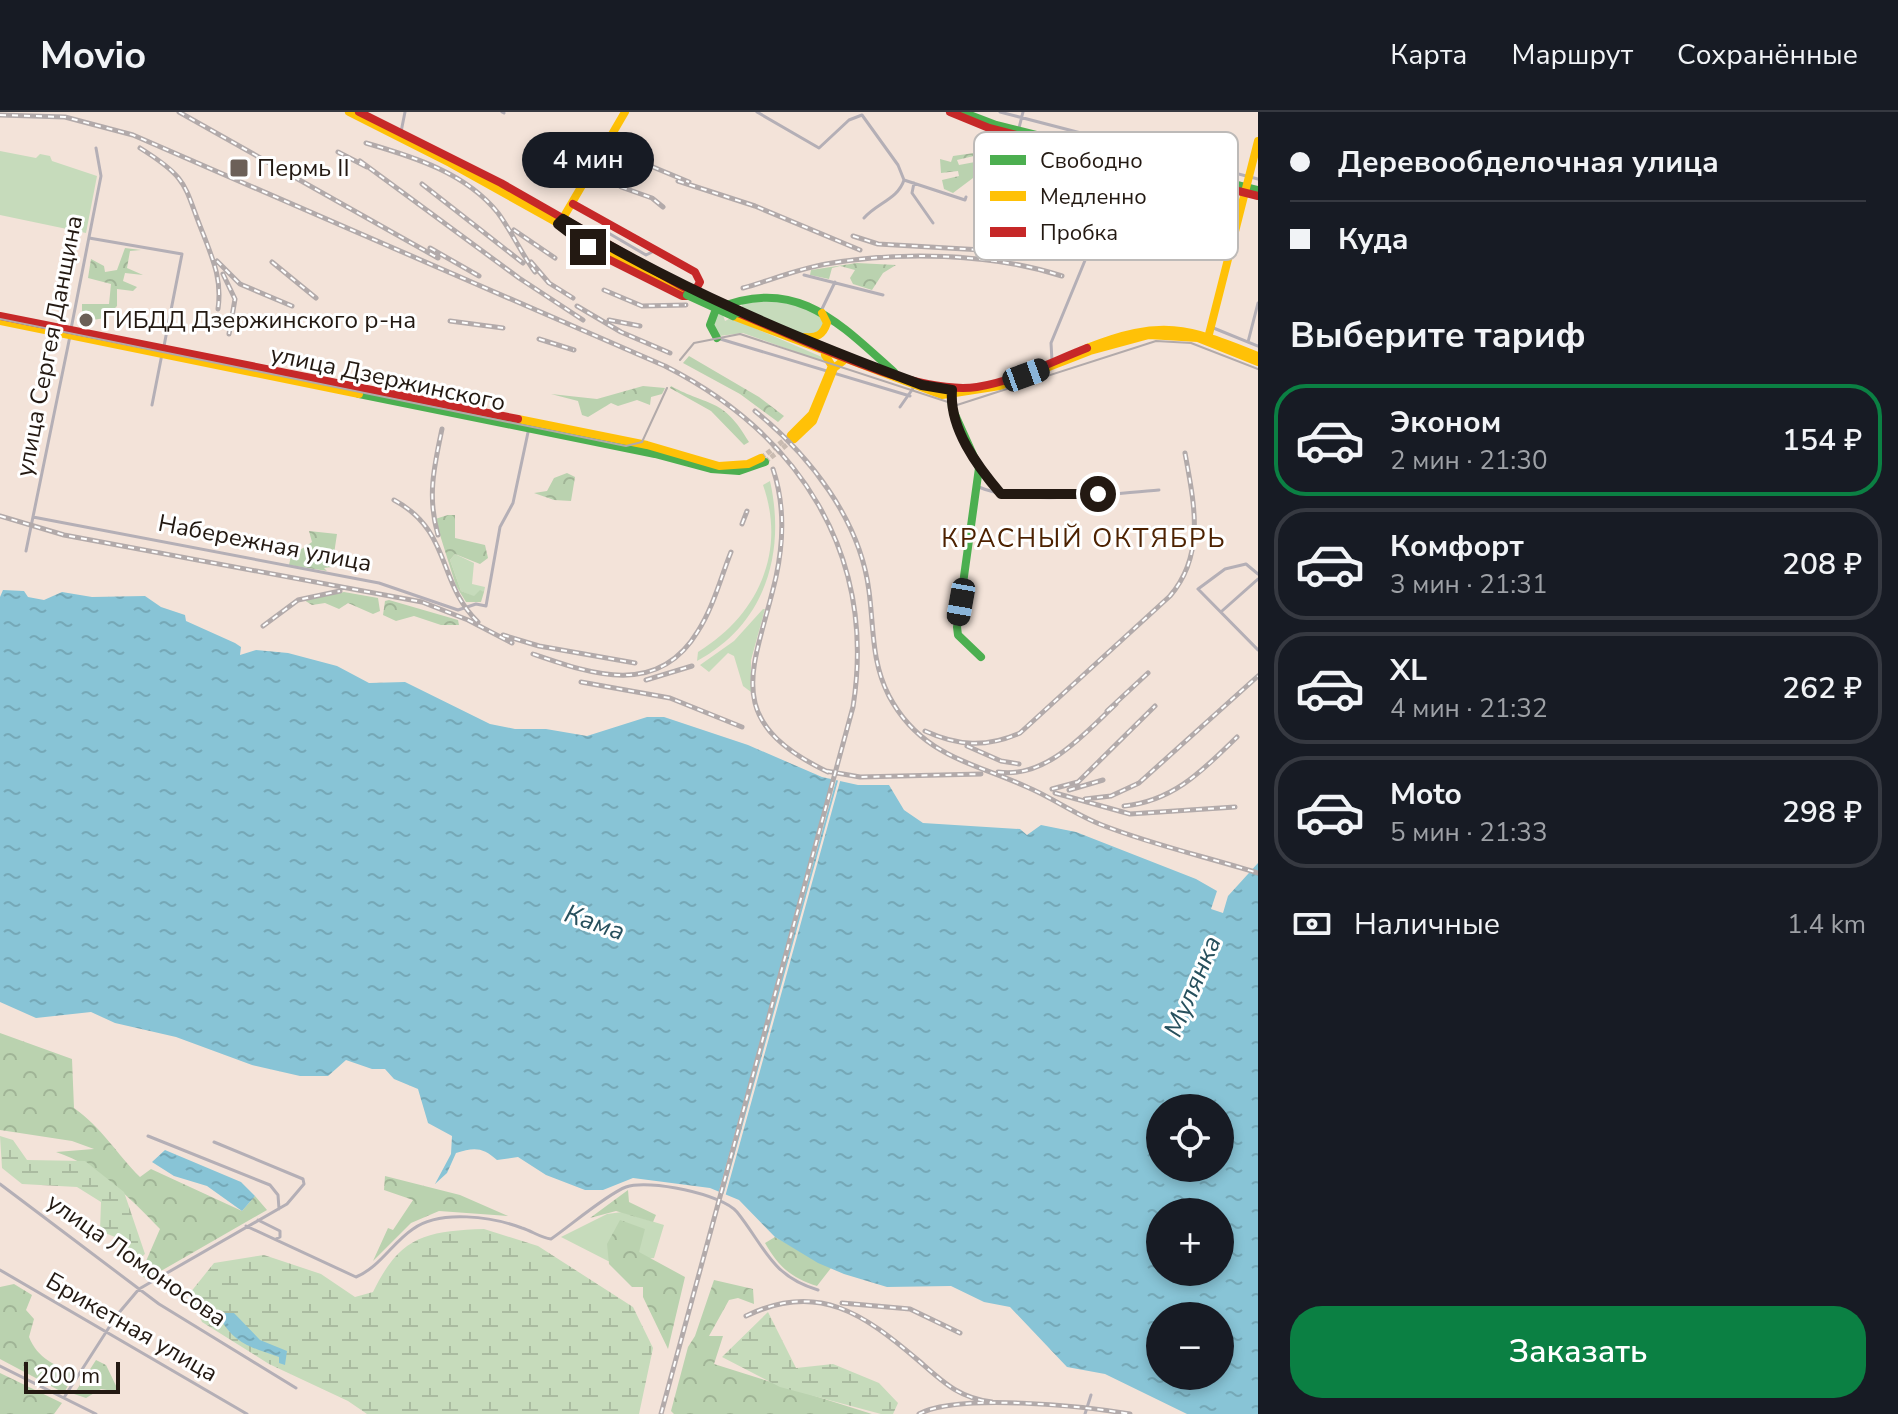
<!DOCTYPE html>
<html lang="ru">
<meta charset="utf-8">
<style>
:root{--surface:#171b24;--page:#20242c;--text:#f1f3f6;--muted:#9ea1a6;--line:#363941;--accent:#0b8043}
body{margin:0;font-family:"Nunito Sans",sans-serif;background:var(--page);color:var(--text);height:100vh;display:flex;flex-direction:column;font-size:30px;white-space:nowrap}
*{box-sizing:border-box;margin:0}
p{font-size:26px;color:var(--muted)}
.icon{flex:none;width:44px;height:44px;fill:none;stroke:currentColor;stroke-width:2;stroke-linecap:round;stroke-linejoin:round}
.map{position:relative;flex:1;overflow:hidden}
.details{display:flex;flex-direction:column;background:var(--surface);width:640px}
.details>*{flex:none}
.banner{display:grid;align-content:center;height:176px;padding:0 32px;background:var(--surface)}
.controls{position:absolute;left:1146px;top:982px;display:grid;gap:16px}
.controls a{display:grid;place-items:center;width:88px;height:88px;border-radius:50%;background:var(--surface);box-shadow:0 4px 12px #0003;font-size:40px}
.scale{position:absolute;left:24px;bottom:20px;width:96px;box-sizing:border-box;padding-left:8px;border:4px solid #231912;border-top:0;font-size:22px;line-height:28px;white-space:nowrap;color:#231912;-webkit-text-stroke:6px #fff;paint-order:stroke}
.end{position:absolute;width:36px;height:36px;margin:-18px;border:10px solid #231912;background:#fff;box-shadow:0 0 0 4px #fff}
.from{border-radius:50%}
.bubble{position:absolute;height:56px;border-radius:28px;background:var(--surface);box-shadow:0 4px 12px #0003;font-size:26px;font-weight:600;line-height:56px;text-align:center}
.car{position:absolute;width:24px;height:48px;margin:-24px -12px;border-radius:10px;box-shadow:0 0 6px 2px #0007;background:linear-gradient(#222 24%,#8ab4d8 0 40%,#222 0 76%,#8ab4d8 0 86%,#222 0)}
.banner b{display:flex;align-items:center;gap:28px;height:76px;font-size:30px}
.banner b+b{border-top:2px solid var(--line)}
.banner i{width:20px;height:20px;background:var(--text)}
ul{padding:0;list-style:none}
li{display:flex;align-items:center;gap:24px;height:112px;margin:0 16px 12px;padding:0 16px;border:4px solid var(--line);border-radius:32px}
li div{flex:1}
li b{display:block;font-size:30px}
li em{font-style:normal;font-weight:600}
li.on{border-color:var(--accent)}
li>.icon{width:72px;height:72px;stroke-width:1.5}
h2{padding:0 32px;font-size:36px;line-height:96px}
.pay{display:flex;align-items:center;gap:20px;height:88px;padding:0 32px;font-size:30px}
.pay p{margin-inline-start:auto}
.primary-button{display:flex;gap:16px;margin-top:auto;padding:16px 32px}
.primary-button a{flex:1;height:92px;border-radius:32px;background:var(--accent);color:#fff;font-size:32px;font-weight:600;line-height:92px;text-align:center}
header{display:flex;align-items:center;gap:48px;box-sizing:border-box;height:112px;padding:0 40px;background:var(--surface);border-bottom:2px solid var(--line)}
header strong{font-size:38px}
nav{display:flex;gap:44px;margin-inline-start:auto;font-size:28px}
main{display:flex;flex:1;min-height:0}
.map>svg:first-child{display:block}
.green{fill:#c6dbbb}
.forest{fill:url(#forest-crowns)}
.wetland{fill:url(#wetland-marsh)}
.water{fill:url(#water-ripples);fill-rule:evenodd}
.pier{fill:#f3e3d9}
.lines{fill:none;stroke-linecap:round;stroke-linejoin:round}
.secondary-tunnel{stroke:#c9bbb1;stroke-width:5;stroke-dasharray:5 2.5;stroke-linecap:butt}
.street{stroke:#b4afb6;stroke-width:3}
.fast{stroke:#4caf50;stroke-width:8}
.slow{stroke:#ffc107;stroke-width:8}
.jam{stroke:#c62828;stroke-width:8}
.tram{stroke:#b2aaaa;stroke-width:2}
.rail-casing{stroke:#b2aaaa;stroke-width:5}
.rail{stroke:#fff;stroke-width:2;stroke-dasharray:6;stroke-linecap:butt}
.fast-bridge{stroke:#4caf50;stroke-width:8}
.route{stroke:#231912;stroke-width:10}
.poi-dot{fill:#6c6058;stroke:#fff;stroke-width:3}
.labels{text-anchor:middle;stroke-width:6;stroke-linejoin:round;paint-order:stroke}
.poi-label{font-size:24px;fill:#231912;stroke:#fff;text-anchor:start}
.street-label{font-size:24px;fill:#231912;stroke:#fff}
.neighbourhood-label{font-size:26px;letter-spacing:2px;fill:#4d2100;stroke:#fff}
.water-label{font-size:26px;font-style:italic;fill:#27505d;stroke:#fff}
.key{fill:#fff;stroke:#bdbab8;stroke-width:2}
.key-label{font-size:22px;fill:#231912}
</style>
<header>
<strong>Movio</strong>
<nav><a>Карта</a><a>Маршрут</a><a>Сохранённые</a></nav>
</header>
<main>
<div class="map">
<svg width="1258" height="1302" viewBox="0 0 1258 1302">
<defs>
<pattern id="forest-crowns" width="20" height="18" patternUnits="userSpaceOnUse" patternTransform="scale(2)"><rect width="20" height="18" fill="#bad2af"/><path d="M2 6a3 3 0 1 1 6 0M12 15a3 3 0 1 1 6 0" fill="none" stroke="#a0b496"/></pattern>
<pattern id="wetland-marsh" width="20" height="14" patternUnits="userSpaceOnUse" patternTransform="scale(2)"><rect width="20" height="14" fill="#c6dbbb"/><path d="M1 5h8M5 5V1M11 12h8M15 12V8" fill="none" stroke="#aabba0"/></pattern>
<pattern id="water-ripples" width="26" height="14" patternUnits="userSpaceOnUse" patternTransform="scale(2)"><rect width="26" height="14" fill="#88c4d6"/><path d="M2 4q2-2 4 0t4 0M15 11q2-2 4 0t4 0" fill="none" stroke="#75a8b7"/></pattern>
</defs>
<rect width="100%" height="100%" fill="#f3e3d9"/>
<path class="green" d="M0,39L36,46L40,42L50,44L52,49L97,64L86,121L0,103Z
M753,184C777,185 801,190 822,202L825,214L819,223L808,225L742,199V190L732,193L723,203L725,209L731,206L829,248L824,250L743,221L719,224L712,210C719,193 737,190 753,184Z
M770,369C786,440 766,512 697,549L698,540C757,504 787,441 763,373Z
M455,442L474,451L472,472L485,475L484,480L480,479L475,485L461,479L450,448Z
M763,497H765L751,548V580L743,574L734,544L728,541L709,560L700,553L734,529Z
M622,1100L664,1113L654,1146L608,1149L561,1125L607,1102Z"/>
<path class="forest" d="M974,41V44L957,48L959,53L975,50L977,63L953,81L944,77L942,68L959,64L958,59L941,61L940,47L951,50L953,44Z
M125,136L141,138L130,139L127,156L143,163L125,161L123,169L137,175L133,179L117,177V194L105,206L93,208V201L82,204V192H109L111,172L88,166L91,147L104,154L105,160L117,158Z
M857,151L896,153L883,161L872,178L853,172L850,166L855,158L840,154L832,156L829,167L810,163L811,158Z
M689,244L759,285L784,304L778,310L740,282L683,251Z
M643,274L665,276L662,282L651,285L650,293L637,288L618,294L611,291L588,305L582,303L578,289L551,282L597,287Z
M671,274C709,295 723,285 749,330L744,333L711,299L670,276Z
M567,361L575,365L571,389L554,388L534,381L547,379L554,366Z
M448,403H455V426L485,433L488,446L480,452L455,442L450,448L461,479L474,484L480,478L484,480L481,490H466L456,474L435,407Z
M309,419L337,422L332,455L324,456L327,459L289,453L291,444L312,430Z
M344,480L378,486L380,499L373,502L348,491L339,497L325,491L312,493L304,488Z
M389,488L458,508L459,513H441L414,504L396,509L383,503L385,489Z
M0,921L72,947L74,996C101,1015 117,1042 140,1065L151,1057L242,1099L255,1084L267,1098L147,1167L140,1163L160,1117C129,1085 100,1055 56,1040L94,1037L72,1029L0,1018Z
M385,1064L460,1083L508,1104L439,1099L411,1111L373,1149L388,1116L393,1118L413,1088L384,1078Z
M628,1078L629,1090L656,1103L653,1110L616,1099L590,1106Z
M620,1108L645,1117L639,1140L685,1165L668,1237L643,1185V1175H632L609,1152L607,1132Z
M775,1125L831,1156L817,1174C791,1166 778,1154 765,1131Z
M714,1168L753,1177L754,1192L738,1186L729,1188L709,1224H723L714,1252L872,1302H674L671,1299L688,1235L695,1224Z
M14,1172L32,1183L26,1198L34,1207L29,1225C38,1247 54,1252 74,1262L64,1281L0,1247V1175Z
M96,1248L106,1253L119,1280L101,1277L86,1286L74,1282Z
M0,1261L62,1291L54,1302H0Z"/>
<path class="wetland" d="M0,1024L13,1028L27,1048L85,1049L124,1080L145,1142L133,1151L115,1125L100,1119L101,1090L77,1075L22,1072L2,1056Z
M484,1117L538,1134L633,1195L653,1236L639,1302H367L348,1289L269,1252L202,1210L190,1181L214,1151L264,1143L321,1162L355,1185L373,1180C400,1124 426,1119 484,1117Z
M768,1200L796,1256L833,1252L879,1271L898,1291L893,1302H881L780,1275L722,1245Z"/>
<path class="water" d="M3,478L24,479L28,485L44,488L62,480L92,485L145,484L161,495L185,503L186,509L235,531L241,535L240,543L256,538L288,541L337,554L369,571L405,570L490,612L515,617H546L587,624L647,605H664L748,633L822,665L858,673H889L904,698L923,711L1020,717L1027,723L1041,713L1076,720L1196,767L1217,779L1211,797L1223,801L1228,784L1258,751V1302H1187L1105,1262L1067,1255L1010,1195L984,1190L951,1174L887,1175L844,1162L818,1151L775,1125L739,1088L710,1076L633,1066L603,1078H585L546,1063L518,1045L497,1048C483,1035 474,1035 456,1041L447,1061L435,1072L451,1042L452,1024L428,1011L418,977L394,967L385,957H372L346,948L328,964H300L252,953L176,925L115,911L91,900L36,906L0,890V485ZM1160,996H1220V1056H1160ZM1160,1100H1220V1160H1160ZM1160,1204H1220V1264H1160Z
M165,1038L241,1070L255,1084L242,1099L207,1074L174,1064L152,1050Z
M217,1201H234L260,1228L287,1239L285,1253L279,1251V1245C247,1234 233,1231 217,1201Z"/>
<path class="pier" d="M834,664L837,665L721,1084L718,1083Z
M839,665L841,666L725,1085L723,1084Z"/>
<g class="lines">
<path class="secondary-tunnel" d="M761,346L791,323
M765,350L794,327"/>
<path class="street" d="M502,0L504,1
M757,0L819,36L849,8L862,3L898,53L904,68
M1000,0L1258,67
M401,20L405,0
M1018,20L1023,0
M904,68L965,88L966,85
M914,71L912,81L933,111
M864,106C877,91 898,87 904,68
M602,108L605,119L646,143L654,139
M89,126L182,142L164,234
M804,163L883,183
M821,199L835,170
M1211,215L1258,234
M71,217L101,64L96,36
M717,226L910,284
M1248,230L1258,191
M1052,249L1051,231L1086,146L1097,140L1081,71L1087,43
M152,293L162,242
M900,295L914,275
M980,357L1001,382
M976,374C1025,395 1106,382 1159,378
M33,405L379,471L458,498L476,492L486,494L500,415L513,391L530,311
M26,439L70,224
M1258,462L1246,452L1225,457L1198,477L1258,538
M1222,499L1258,467
M148,1024L270,1073L278,1083L279,1097
M0,1072L159,1192L296,1276
M258,1108L280,1119V1125L276,1127
M246,1114L356,1165C380,1155 392,1131 413,1117C440,1097 493,1105 522,1116C532,1119 541,1126 551,1127C570,1114 607,1082 626,1075C649,1067 722,1082 737,1100C765,1135 771,1164 818,1178
M0,1158L247,1302
M0,1254L96,1302
M65,1284L117,1203L139,1177L287,1092L304,1072L303,1067L214,1030
M1085,1302L1091,1283"/>
<path class="fast" d="M962,0L996,13L1258,78
M717,226L710,213L716,197C795,163 838,210 894,260
M359,282L655,342L711,357L739,359L765,350
M951,283L952,296L979,356L957,515L958,523L981,545"/>
<path class="slow" d="M349,0L450,51L687,183
M563,106L625,0
M733,204L942,283L1000,274L1090,239L1149,223L1198,226L1258,250
M0,209L359,282
M805,225C817,226 823,223 827,211L822,201
M1208,226L1258,29
M1087,236C1161,207 1187,215 1258,244
M518,307L647,333L719,354L748,352L761,346
M791,323L812,302L832,254L825,243
M794,327L813,309L834,256L843,249"/>
<path class="jam" d="M359,0L501,71L692,180
M950,0L989,16L1258,84
M573,92L695,160L700,170L692,184H682L608,147L574,124
M738,201C800,226 913,284 977,275C1015,269 1051,250 1087,236
M0,204L518,307"/>
<path class="tram" d="M0,207L626,334L642,330L667,276
M680,248L694,231L740,222L957,293L1156,229L1191,231L1258,257"/>
<g class="rail-casing">
<path id="rail" d="M179,0L438,146
M0,3L65,5L133,23L665,254C799,322 877,442 853,595L661,1302
M366,31C414,45 466,61 498,101C512,120 521,141 535,160
M140,36C191,68 183,73 204,124C214,150 222,169 218,197
M338,40L367,55
M360,49L519,166L583,208
M653,55L689,70
M678,69L755,94L860,138
M422,72L523,151
M621,75L652,86L663,95
M514,118L555,146
M853,124L878,132L982,138
M430,136L479,164
M217,149L240,172L292,194
M272,150L316,186
M531,150L549,171L573,186
M223,162L235,187L229,222
M743,176C771,168 798,157 826,152C899,139 991,141 1062,164
M604,178L642,194L686,193
M577,194L621,220L670,241
M609,208L640,214
M450,209L503,216
M539,227L574,238
M755,299C809,343 860,407 869,479C874,516 871,549 889,584C921,644 972,650 1027,675C1053,686 1076,703 1102,713C1153,733 1207,745 1258,761
M773,357C785,393 784,428 776,465C755,557 718,607 828,660
M394,388C452,419 437,471 478,510
M0,404L64,423L422,490L468,508L512,531
M742,412L747,399
M438,423C427,385 434,355 442,317
M263,514L298,488L340,479
M503,523L539,534L635,551
M533,542C591,562 658,586 698,519C713,496 721,465 731,440
M646,568L692,554
M581,570L670,586L742,615
M1107,599L1148,561
M925,619C958,634 986,636 1020,621L1170,484C1206,442 1194,391 1185,341
M967,634L1001,649L1019,652
M826,659L860,665L981,662
M998,660C1046,667 1084,622 1116,592
M1052,677L1078,670L1155,594
M1069,678L1103,668
M1055,681L1130,702L1235,695
M1085,687L1111,684L1139,671L1258,564
M1124,694C1174,689 1203,658 1237,625
M842,1191L910,1197L960,1221
M746,1204C818,1169 864,1202 919,1249C943,1270 959,1286 992,1290
M919,1302C959,1281 1083,1294 1130,1302"/>
</g>
<use href="#rail" class="rail"/>
<path class="fast-bridge" d="M692,180L738,201
M687,183L733,204"/>
</g>
<g class="lines">
<path class="route" d="M588,135L558,112L563,107C679,177 795,226 922,273L952,278C949,316 977,354 1001,382H1098"/>
</g>
<g class="poi-dot">
<rect x="229" y="46" width="20" height="20" rx="4"/>
<circle cx="86" cy="208" r="8"/>
</g>
<g class="labels">
<g class="poi-label">
<text x="257" y="64">Пермь II</text>
<text x="102" y="216">ГИБДД Дзержинского р-на</text>
</g>
<g class="street-label">
<text transform="translate(49 234) rotate(-79)" y="8">улица Сергея Данщина</text>
<text transform="translate(388 266) rotate(12)" y="8">улица Дзержинского</text>
<text transform="translate(265 431) rotate(11)" y="8">Набережная улица</text>
<text transform="translate(137 1148) rotate(35)" y="8">улица Ломоносова</text>
<text transform="translate(132 1215) rotate(30)" y="8">Брикетная улица</text>
</g>
<g class="neighbourhood-label">
<text x="1084" y="435">КРАСНЫЙ ОКТЯБРЬ</text>
</g>
<g class="water-label">
<text transform="translate(595 810) rotate(19)" y="9">Кама</text>
<text transform="translate(1192 874) rotate(-67)" y="9">Мулянка</text>
</g>
</g>
<rect x="974" y="20" width="264" height="128" rx="12" class="key"/>
<rect x="990" y="43" width="36" height="10" fill="#4caf50"/>
<rect x="990" y="79" width="36" height="10" fill="#ffc107"/>
<rect x="990" y="115" width="36" height="10" fill="#c62828"/>
<g class="key-label">
<text x="1040" y="56">Свободно</text>
<text x="1040" y="92">Медленно</text>
<text x="1040" y="128">Пробка</text>
</g>
</svg>
<div class="controls">
<a><svg class="icon" aria-label="locate" viewBox="0 0 24 24"><circle cx="12" cy="12" r="6"/><path d="M12 2v4M12 18v4M2 12h4M18 12h4"/></svg></a>
<a>+</a>
<a>−</a>
</div>
<div class="scale">200 m</div>
<i class="end from" style="left:1098px;top:382px"></i>
<i class="end" style="left:588px;top:135px"></i>
<div class="bubble" style="left:522px;top:20px;width:132px">4 мин</div>
<i class="car" style="left:1026px;top:263px;rotate:70deg"></i>
<i class="car" style="left:961px;top:490px;rotate:190deg"></i>
</div>
<section class="details">
<div class="banner">
<b><i class="from"></i>Деревообделочная улица</b>
<b><i></i>Куда</b>
</div>
<h2>Выберите тариф</h2>
<ul>
<li class="on"><svg class="icon" aria-label="car" viewBox="0 0 24 24"><path d="M5 17H2v-5l4-1 3-4h7l3 4 3 1v5h-3M9 17h6M6 11h13"/><circle cx="7" cy="17" r="2"/><circle cx="17" cy="17" r="2"/></svg><div><b>Эконом</b><p>2 мин · 21:30</p></div><em>154 ₽</em></li>
<li><svg class="icon" aria-label="car" viewBox="0 0 24 24"><path d="M5 17H2v-5l4-1 3-4h7l3 4 3 1v5h-3M9 17h6M6 11h13"/><circle cx="7" cy="17" r="2"/><circle cx="17" cy="17" r="2"/></svg><div><b>Комфорт</b><p>3 мин · 21:31</p></div><em>208 ₽</em></li>
<li><svg class="icon" aria-label="car" viewBox="0 0 24 24"><path d="M5 17H2v-5l4-1 3-4h7l3 4 3 1v5h-3M9 17h6M6 11h13"/><circle cx="7" cy="17" r="2"/><circle cx="17" cy="17" r="2"/></svg><div><b>XL</b><p>4 мин · 21:32</p></div><em>262 ₽</em></li>
<li><svg class="icon" aria-label="car" viewBox="0 0 24 24"><path d="M5 17H2v-5l4-1 3-4h7l3 4 3 1v5h-3M9 17h6M6 11h13"/><circle cx="7" cy="17" r="2"/><circle cx="17" cy="17" r="2"/></svg><div><b>Moto</b><p>5 мин · 21:33</p></div><em>298 ₽</em></li>
</ul>
<div class="pay"><svg class="icon" aria-label="cash" viewBox="0 0 24 24"><path d="M3 7h18v10H3z"/><circle cx="12" cy="12" r="2"/></svg>Наличные<p>1.4 km</p></div>
<div class="primary-button"><a>Заказать</a></div>
</section>
</main>
